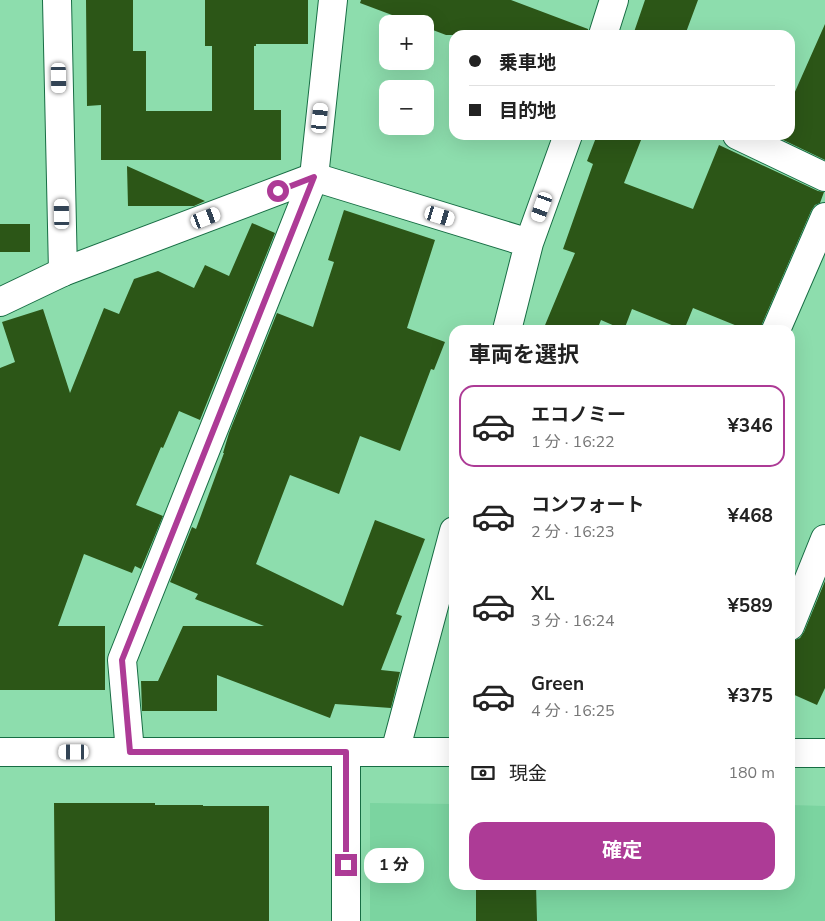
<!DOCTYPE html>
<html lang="ja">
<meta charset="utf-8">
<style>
:root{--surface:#fff;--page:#f6f6f6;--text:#222;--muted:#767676;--line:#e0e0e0;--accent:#ad3b96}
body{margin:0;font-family:"Nunito Sans","Noto Sans JP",sans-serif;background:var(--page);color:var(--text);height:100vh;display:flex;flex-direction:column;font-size:19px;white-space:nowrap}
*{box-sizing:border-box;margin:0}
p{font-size:16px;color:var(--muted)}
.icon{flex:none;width:28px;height:28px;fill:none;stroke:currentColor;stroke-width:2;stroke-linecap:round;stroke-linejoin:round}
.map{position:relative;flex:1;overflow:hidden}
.side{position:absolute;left:449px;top:325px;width:346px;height:565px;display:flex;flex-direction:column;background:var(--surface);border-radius:15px;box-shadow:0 5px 20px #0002}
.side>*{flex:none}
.banner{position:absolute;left:449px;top:30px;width:346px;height:110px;border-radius:15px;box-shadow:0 5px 20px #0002;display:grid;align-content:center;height:110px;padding:0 20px;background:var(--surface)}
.tools{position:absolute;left:379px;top:15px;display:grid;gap:10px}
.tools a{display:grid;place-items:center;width:55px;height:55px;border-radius:10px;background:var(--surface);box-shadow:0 5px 20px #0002;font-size:25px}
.end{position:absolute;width:22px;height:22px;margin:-11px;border:6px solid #ad3b96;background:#fff;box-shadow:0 0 0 2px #fff}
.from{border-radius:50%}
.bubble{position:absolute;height:35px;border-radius:15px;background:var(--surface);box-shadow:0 5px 20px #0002;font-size:16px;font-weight:700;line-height:35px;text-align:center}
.car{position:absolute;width:15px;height:30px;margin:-15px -8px;border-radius:6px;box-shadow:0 0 4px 1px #0007;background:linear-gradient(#fff 24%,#345 0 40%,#fff 0 76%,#345 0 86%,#fff 0)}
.banner b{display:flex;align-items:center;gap:18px;height:48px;font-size:19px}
.banner b+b{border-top:1px solid var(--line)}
.banner i{width:12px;height:12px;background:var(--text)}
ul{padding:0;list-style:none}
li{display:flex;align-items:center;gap:15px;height:82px;margin:0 10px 8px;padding:0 10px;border:2px solid transparent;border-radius:15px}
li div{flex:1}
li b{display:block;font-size:19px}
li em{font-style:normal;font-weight:700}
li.selected{border-color:var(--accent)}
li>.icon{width:45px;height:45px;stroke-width:1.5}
h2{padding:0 20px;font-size:22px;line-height:60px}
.pay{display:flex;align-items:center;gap:12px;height:55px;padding:0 20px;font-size:19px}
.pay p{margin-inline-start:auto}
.action{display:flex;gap:10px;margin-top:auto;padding:10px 20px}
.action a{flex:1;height:58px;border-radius:15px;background:var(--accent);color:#fff;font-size:20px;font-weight:700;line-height:58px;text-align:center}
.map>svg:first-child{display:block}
.built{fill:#7bd4a0}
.building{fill:#2c5617}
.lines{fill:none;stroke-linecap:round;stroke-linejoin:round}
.street-casing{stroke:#176d44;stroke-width:30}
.secondary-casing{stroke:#176d44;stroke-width:30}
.street{stroke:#fff;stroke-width:28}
.secondary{stroke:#fff;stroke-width:28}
.route{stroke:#ad3b96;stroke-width:6}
</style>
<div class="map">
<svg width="825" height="921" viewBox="0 0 825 921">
<rect width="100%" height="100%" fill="#8dddad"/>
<path class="built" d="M370,803L454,804V885H790V805L825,806V921H370Z"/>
<path class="building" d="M86,0H133V51H146V111H212V46H205V0H308V44H256V46H254V110H281V160H101V105L87,106Z
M361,0H511L588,29V35H446L425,27V24H416L360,3Z
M645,0H698L685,35H633Z
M825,24V160L775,136L790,135V103Z
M597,135H643L624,183L693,209L719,145L818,191L824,192L820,203L815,205L811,211L762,324L761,330H747L693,308L684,330L632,309L624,330L601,320L597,330H543L575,253L563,249L593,164L587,161Z
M127,166L205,201L194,206H128Z
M344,210L435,240L407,328L445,342L434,370L431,369L400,451L360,436L339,494L290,475L256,564L343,606L375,520L425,539L396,614L402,616L381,670L400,672L391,708L335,704L330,718L217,675V711H142L141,681H158L183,626H264L195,599L198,594L170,582L192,527L196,529L224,453H223L229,433L277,313L313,327L334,262L328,260Z
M252,223L275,233L200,420L179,411L163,448L161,447L136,505L163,516L141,569L135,566L132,573L84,554L58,626H105V690H0V368L15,362L2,322L43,309L70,393L104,308L119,314L134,279L158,271L194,288L205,265L229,276Z
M0,224H30V252H0Z
M825,581V688L817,705L790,693V652L795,640L800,638L804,632Z
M54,803H155V805H203V806H269V921H55Z
M476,885H536L537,921H476Z"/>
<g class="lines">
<g class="street-casing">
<path id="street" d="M57,0L63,272
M737,135L825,177
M776,330L825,217
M790,626L825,539
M130,752L122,660L314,177L333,0
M346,752V921"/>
</g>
<g class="secondary-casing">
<path id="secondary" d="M603,35L614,0
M0,302L63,272L314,177L529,243
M507,330L529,243L568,135
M0,752H454
M395,752L454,531
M790,753H825"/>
</g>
<use href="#street" class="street"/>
<use href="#secondary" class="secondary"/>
</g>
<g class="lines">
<path class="route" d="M278,191L314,177L122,660L130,752H346V865"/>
</g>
</svg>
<div class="tools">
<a>+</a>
<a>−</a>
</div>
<i class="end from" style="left:278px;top:191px"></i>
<i class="end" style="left:346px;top:865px"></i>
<div class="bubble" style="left:364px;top:848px;width:60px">1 分</div>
<i class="car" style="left:59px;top:78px;rotate:179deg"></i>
<i class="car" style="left:320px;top:118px;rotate:6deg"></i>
<i class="car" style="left:542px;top:207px;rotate:200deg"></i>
<i class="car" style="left:62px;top:214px;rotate:359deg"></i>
<i class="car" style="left:440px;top:216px;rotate:107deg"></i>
<i class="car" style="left:206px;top:218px;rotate:69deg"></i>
<i class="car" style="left:74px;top:752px;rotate:270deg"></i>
<div class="banner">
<b><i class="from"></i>乗車地</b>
<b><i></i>目的地</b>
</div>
<section class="side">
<h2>車両を選択</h2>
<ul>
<li class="selected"><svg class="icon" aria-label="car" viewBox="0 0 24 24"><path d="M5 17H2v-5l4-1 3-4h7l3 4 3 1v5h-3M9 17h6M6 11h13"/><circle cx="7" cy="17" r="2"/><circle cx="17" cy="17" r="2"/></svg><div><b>エコノミー</b><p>1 分 · 16:22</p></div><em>¥346</em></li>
<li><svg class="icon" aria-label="car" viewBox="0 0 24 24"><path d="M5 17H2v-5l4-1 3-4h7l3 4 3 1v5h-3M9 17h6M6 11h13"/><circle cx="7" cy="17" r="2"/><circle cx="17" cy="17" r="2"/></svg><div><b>コンフォート</b><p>2 分 · 16:23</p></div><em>¥468</em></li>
<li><svg class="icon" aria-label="car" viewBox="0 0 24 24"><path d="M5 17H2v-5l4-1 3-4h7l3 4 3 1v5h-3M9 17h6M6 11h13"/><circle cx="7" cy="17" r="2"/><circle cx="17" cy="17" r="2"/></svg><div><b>XL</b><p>3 分 · 16:24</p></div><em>¥589</em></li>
<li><svg class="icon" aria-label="car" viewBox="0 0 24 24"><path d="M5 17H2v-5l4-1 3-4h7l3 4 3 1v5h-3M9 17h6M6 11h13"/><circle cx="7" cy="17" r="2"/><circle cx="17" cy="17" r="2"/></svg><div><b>Green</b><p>4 分 · 16:25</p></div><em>¥375</em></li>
</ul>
<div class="pay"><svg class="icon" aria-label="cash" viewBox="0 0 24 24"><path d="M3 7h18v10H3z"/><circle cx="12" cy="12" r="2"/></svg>現金<p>180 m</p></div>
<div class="action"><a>確定</a></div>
</section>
</div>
